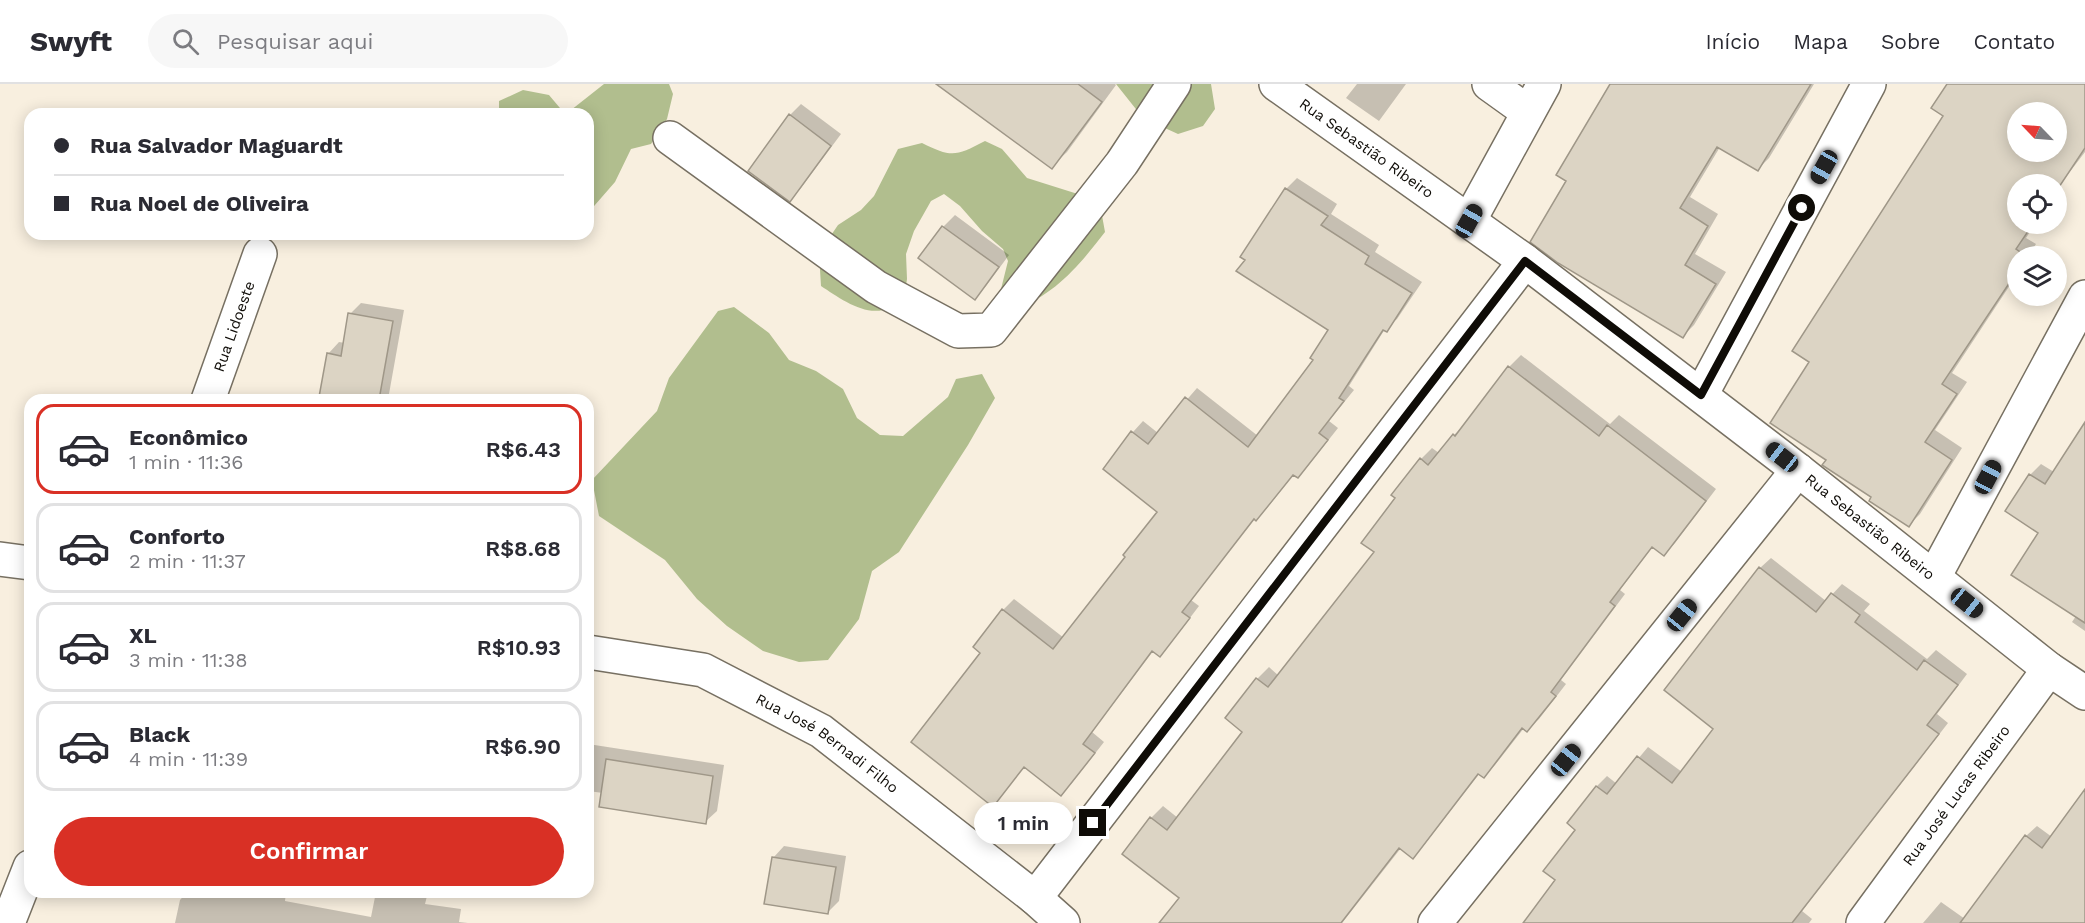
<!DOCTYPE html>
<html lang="pt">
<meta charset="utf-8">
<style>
:root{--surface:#fff;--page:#f7f7f7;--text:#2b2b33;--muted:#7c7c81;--line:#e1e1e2;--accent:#d93025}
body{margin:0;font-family:"Work Sans",sans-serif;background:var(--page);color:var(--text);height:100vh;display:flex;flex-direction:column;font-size:22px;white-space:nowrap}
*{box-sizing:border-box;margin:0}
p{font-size:20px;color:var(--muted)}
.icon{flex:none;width:33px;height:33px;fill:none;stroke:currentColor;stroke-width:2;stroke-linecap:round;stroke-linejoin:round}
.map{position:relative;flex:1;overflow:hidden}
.details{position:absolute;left:24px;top:310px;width:570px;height:504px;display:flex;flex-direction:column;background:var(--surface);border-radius:18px;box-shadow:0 3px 15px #0003}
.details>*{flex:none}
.banner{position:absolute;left:24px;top:24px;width:570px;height:132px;border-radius:18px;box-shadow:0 3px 15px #0003;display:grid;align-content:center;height:132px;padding:0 30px;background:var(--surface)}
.needle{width:39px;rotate:295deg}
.fabs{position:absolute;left:2007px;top:18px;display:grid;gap:12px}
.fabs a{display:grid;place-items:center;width:60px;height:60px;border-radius:50%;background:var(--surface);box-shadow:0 3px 15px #0003;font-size:30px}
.end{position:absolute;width:27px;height:27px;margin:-14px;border:8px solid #0f0c07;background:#fff;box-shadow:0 0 0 3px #fff}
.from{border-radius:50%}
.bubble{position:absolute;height:42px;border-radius:21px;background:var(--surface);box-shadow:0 3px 15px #0003;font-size:20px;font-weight:600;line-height:42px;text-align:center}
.car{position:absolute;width:18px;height:36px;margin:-18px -9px;border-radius:8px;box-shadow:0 0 4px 2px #0007;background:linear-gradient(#222 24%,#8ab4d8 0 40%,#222 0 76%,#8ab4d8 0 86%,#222 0)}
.banner b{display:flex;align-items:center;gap:21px;height:57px;font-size:22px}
.banner b+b{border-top:2px solid var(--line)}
.banner i{width:15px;height:15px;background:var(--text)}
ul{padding:10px 0 0;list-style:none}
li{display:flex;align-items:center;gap:18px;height:90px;margin:0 12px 9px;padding:0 18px;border:3px solid var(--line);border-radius:18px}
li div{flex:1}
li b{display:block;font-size:22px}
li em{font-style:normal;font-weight:600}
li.active{border-color:var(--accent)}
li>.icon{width:54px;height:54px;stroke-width:1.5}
.action{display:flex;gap:12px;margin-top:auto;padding:12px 30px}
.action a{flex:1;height:69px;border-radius:36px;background:var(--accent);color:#fff;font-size:24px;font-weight:600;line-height:69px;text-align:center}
header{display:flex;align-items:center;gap:36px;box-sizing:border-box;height:84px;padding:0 30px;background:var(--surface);border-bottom:2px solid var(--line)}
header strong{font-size:28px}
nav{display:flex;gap:33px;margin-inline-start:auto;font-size:21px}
.search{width:420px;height:54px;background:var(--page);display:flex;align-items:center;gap:15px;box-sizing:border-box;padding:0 21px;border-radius:33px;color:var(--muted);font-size:22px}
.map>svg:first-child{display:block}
.forest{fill:#b1be8e}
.shadow{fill:#0003;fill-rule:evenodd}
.building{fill:#dcd4c4;stroke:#9f9788;stroke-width:1.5;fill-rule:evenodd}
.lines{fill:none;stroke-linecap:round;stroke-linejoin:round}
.minor-casing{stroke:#777062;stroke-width:36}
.minor{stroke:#fff;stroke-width:33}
.route{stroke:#0f0c07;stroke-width:8}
.labels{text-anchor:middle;stroke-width:4.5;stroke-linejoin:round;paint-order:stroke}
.street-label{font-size:15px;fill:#0f0c07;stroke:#f8efdf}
</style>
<header>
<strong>Swyft</strong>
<div class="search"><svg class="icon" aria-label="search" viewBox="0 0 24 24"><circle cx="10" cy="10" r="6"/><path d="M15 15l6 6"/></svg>Pesquisar aqui</div>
<nav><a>Início</a><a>Mapa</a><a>Sobre</a><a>Contato</a></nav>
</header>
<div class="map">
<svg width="2085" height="839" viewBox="0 0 2085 839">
<rect width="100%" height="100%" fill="#f8efdf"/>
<path class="forest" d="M604,0H669L673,10L667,35L651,60L631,65L615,98L588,129V30H566Z
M1116,0H1211L1215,25L1203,42L1178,50L1143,34Z
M523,6L549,11L565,30H499V17Z
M985,57L1002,65L1027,94L1081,111L1101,126L1105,148C1078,183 1048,220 1002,227L1001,205L1008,177L1003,165L982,147L960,122L944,110L931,117L914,147L906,170L907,195L904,215C898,218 890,224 883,226C862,231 838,213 821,202L819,169L838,141L861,126L874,112L898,65L922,59C952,74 956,72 985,57Z
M734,223L769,249L789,276L816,287L843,305L857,334L880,351L903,352L948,313L956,295L982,290L995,314L968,361L899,468L872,487L859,535L828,576L799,578L763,567L727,542L697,515L665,476L599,432L592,396L657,327L669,294L718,227Z"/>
<path class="shadow" d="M960,0H1115L1116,1L1067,68L1051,83Z
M1357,0H1406L1379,37L1346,14Z
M1612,0H1814L1769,74L1758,85L1720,63L1690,113L1718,130L1695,170L1726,188L1694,241L1683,252L1566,100Z
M1948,0H2085V68L2056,106V100H2018V140H2035L2026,154L2036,160L2028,172H2018V189L1952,289L1967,298L1935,346L1962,364L1920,430L1909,441L1828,375L1811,278L1945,31ZM2018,28H2056V68H2018Z
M801,20L841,50L801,104L790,116V31Z
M1297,94L1337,120L1331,130L1379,161L1375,168L1422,198L1397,235L1385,245L1349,302L1354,306L1329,337L1338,344L1308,382L1298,392L1294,390L1267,424L1255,434L1191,516L1199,522L1170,560L1159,571L1154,566L1092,648L1104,658L1072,699L1061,710L1025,682L993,721L982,569L1003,526L1014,515L1064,554L1127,472L1159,427L1133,348L1143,337L1158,349L1197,304L1258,352L1315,276L1330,246L1242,173L1286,105Z
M955,131L1009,171L986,202L975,214L921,174L943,143Z
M361,219L404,226L389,310L383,316H347L321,312L328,270L339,258L345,259L350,230Z
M1521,271L1610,340L1619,331L1716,405L1675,459L1664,470L1653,462L1620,506L1625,510L1561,596L1566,600L1539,635L1527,646L1524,644L1495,681L1484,692L1480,689L1424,761L1412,773L1401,764L1342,839H1161L1181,814L1124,770L1151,734L1163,722L1178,734L1245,648L1227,634L1257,595L1269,583L1279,592L1376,468L1397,414L1421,375L1432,364L1439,369L1454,351L1466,340L1509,283Z
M2085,341V547L2072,538L2076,532L2040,449L2030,391L2041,380L2054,388Z
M588,444L594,445L588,477Z
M1771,474L1826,517L1842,500L1870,520L1864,527L1927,575L1936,566L1967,590L1937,630L1948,639L1802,827L1812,835L1809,839H1525L1558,796L1578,746L1569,739L1597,702L1607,692L1617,700L1648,663L1682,688L1715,644L1760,484Z
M588,660L724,681L717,727L705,738L603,709L588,707Z
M2085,709V839H1923L1941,818L1965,835L2026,752L2037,742L2052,753Z
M784,762L846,772L839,817L827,829L773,774Z
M187,808H286L285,817L371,833L376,808H428L425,820L461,825L459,838L468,839H175L180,816Z"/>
<path class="building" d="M936,0H1078L1102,18L1052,85Z
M1610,0H1811L1758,87L1717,63L1680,124L1708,142L1685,181L1716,200L1683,254L1558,179L1530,158L1566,97L1556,91Z
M1947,0H2085V64L2059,103L2056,100H2018V140H2033L2016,165L2026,172H2018V186L1942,300L1957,310L1925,358L1952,376L1909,443L1869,417L1871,413L1822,381L1826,376L1770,339L1809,278L1792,267L1943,32L1931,24ZM2018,28H2056V68H2018Z
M789,30L831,62L790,118L748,87Z
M1285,104L1328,132L1321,141L1369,172L1365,180L1412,209L1387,248L1383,246L1339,314L1344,317L1319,349L1328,356L1298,394L1293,391L1256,437L1254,435L1182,528L1190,534L1160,573L1152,567L1083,660L1095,669L1061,712L1024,683L993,723L911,658L980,569L973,563L1002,525L1053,565L1125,473L1123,471L1157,428L1103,385L1131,347L1148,360L1185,313L1248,363L1313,276L1310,274L1328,246L1236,187L1245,176L1240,173Z
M942,142L999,183L975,216L918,174Z
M348,229L393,237L379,316H338L319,313L327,269L341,272Z
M1508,282L1599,352L1607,341L1706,417L1664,472L1652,463L1610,518L1615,522L1551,608L1556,612L1527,648L1522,644L1484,694L1478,690L1413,775L1399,764L1341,839H1159L1179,814L1122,770L1150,733L1167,746L1242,648L1225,634L1256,594L1268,603L1374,468L1361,459L1395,414L1391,411L1420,374L1428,381L1453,350L1455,352Z
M2085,338V539L2011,491L2038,449L2005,427L2029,390L2045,400Z
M1759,483L1816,528L1831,509L1860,531L1855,538L1917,586L1924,576L1958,601L1927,641L1939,650L1792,839H1523L1555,796L1543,787L1575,746L1567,739L1596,702L1607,710L1637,672L1672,699L1713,645L1664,606Z
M606,675L713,692L706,740L599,723Z
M2085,705V839H1960L2025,751L2042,764Z
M772,773L836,783L828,830L764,820Z"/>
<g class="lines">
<g class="minor-casing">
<g id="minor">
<path id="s1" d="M1276,0L1525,177L1798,386L2049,585L2085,609"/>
<path d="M1489,0L1528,28"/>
<path d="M670,54L876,203L958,247L991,246L1122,79L1174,0"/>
<path d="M1469,137L1544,0"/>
<path d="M1701,311L1869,0"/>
<path id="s2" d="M208,316L260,170"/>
<path d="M0,475L30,479"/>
<path d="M1934,493L2085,213"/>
<path id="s3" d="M588,568L703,586L821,647L1035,814L1063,839"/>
<path d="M1035,814L1525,177"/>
<path d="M8,839L30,783"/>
<path d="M1435,839L1798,386"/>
<path id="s4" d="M1863,839L2049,585"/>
</g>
</g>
<use href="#minor" class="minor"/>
</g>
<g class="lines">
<path class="route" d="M1093,739L1525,177L1701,311L1802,124"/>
</g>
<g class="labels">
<g class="street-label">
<text dy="5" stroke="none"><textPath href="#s1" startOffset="111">Rua Sebastião Ribeiro</textPath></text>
<text dy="5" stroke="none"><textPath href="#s2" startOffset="78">Rua Lidoeste</textPath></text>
<text dy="5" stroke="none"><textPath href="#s1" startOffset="741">Rua Sebastião Ribeiro</textPath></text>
<text dy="5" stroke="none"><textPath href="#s3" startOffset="261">Rua José Bernadi Filho</textPath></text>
<text dy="5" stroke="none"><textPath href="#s4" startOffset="158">Rua José Lucas Ribeiro</textPath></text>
</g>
</g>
</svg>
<div class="fabs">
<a><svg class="needle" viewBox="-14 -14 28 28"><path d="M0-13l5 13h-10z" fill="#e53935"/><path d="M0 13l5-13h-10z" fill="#7c7c81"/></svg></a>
<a><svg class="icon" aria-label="locate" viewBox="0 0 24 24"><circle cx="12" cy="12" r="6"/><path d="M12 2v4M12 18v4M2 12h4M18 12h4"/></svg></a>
<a><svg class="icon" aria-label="layers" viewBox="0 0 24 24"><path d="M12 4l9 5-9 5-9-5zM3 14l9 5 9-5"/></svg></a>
</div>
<i class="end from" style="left:1802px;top:124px"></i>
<i class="end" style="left:1093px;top:739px"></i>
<div class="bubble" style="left:974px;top:718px;width:99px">1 min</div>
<i class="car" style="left:1824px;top:83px;rotate:209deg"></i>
<i class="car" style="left:1469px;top:137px;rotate:29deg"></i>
<i class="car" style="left:1782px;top:373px;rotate:308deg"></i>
<i class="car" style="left:1988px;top:393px;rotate:28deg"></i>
<i class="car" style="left:1967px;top:519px;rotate:129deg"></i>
<i class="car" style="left:1682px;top:531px;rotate:39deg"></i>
<i class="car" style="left:1566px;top:676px;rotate:39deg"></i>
<div class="banner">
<b><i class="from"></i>Rua Salvador Maguardt</b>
<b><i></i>Rua Noel de Oliveira</b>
</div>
<section class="details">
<ul>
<li class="active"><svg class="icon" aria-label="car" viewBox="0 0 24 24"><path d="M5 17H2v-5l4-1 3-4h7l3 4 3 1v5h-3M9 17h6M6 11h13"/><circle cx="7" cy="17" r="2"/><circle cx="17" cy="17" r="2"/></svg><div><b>Econômico</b><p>1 min · 11:36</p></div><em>R$6.43</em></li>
<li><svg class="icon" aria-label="car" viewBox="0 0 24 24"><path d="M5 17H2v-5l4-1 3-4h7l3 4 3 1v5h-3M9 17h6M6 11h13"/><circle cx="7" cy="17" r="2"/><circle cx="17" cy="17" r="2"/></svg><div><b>Conforto</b><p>2 min · 11:37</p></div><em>R$8.68</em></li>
<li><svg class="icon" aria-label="car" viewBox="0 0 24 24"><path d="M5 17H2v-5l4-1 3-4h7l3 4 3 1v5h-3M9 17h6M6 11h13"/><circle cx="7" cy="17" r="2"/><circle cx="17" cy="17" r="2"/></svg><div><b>XL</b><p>3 min · 11:38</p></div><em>R$10.93</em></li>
<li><svg class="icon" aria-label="car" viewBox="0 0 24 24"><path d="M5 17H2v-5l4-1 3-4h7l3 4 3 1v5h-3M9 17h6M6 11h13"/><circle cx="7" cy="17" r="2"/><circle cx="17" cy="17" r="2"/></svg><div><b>Black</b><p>4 min · 11:39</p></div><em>R$6.90</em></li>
</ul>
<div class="action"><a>Confirmar</a></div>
</section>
</div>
